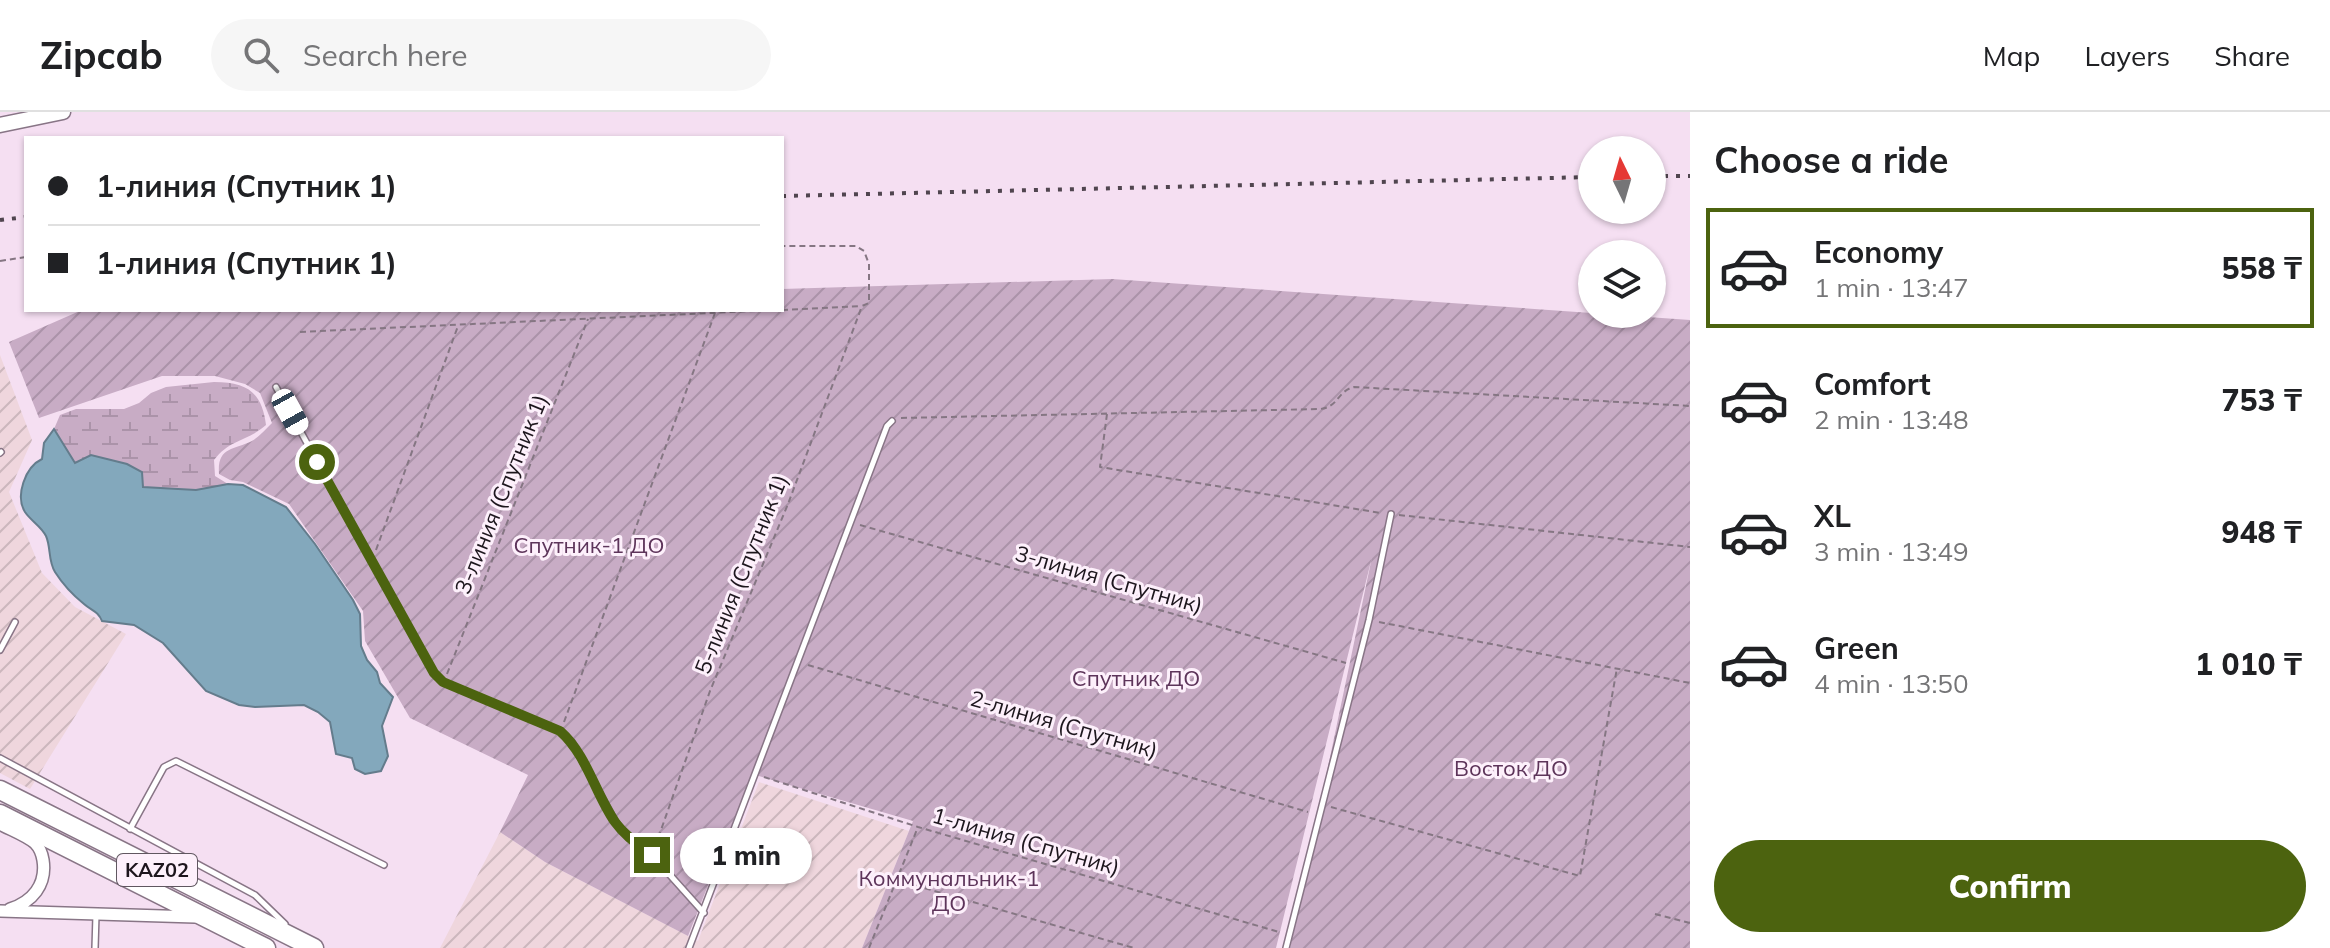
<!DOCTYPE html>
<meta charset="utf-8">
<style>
:root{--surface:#fff;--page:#f6f6f6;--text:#202124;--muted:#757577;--line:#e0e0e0;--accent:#4c630f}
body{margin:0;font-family:Mulish,sans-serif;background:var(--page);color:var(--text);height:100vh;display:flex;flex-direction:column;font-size:30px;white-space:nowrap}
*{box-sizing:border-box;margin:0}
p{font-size:26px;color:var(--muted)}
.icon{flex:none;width:44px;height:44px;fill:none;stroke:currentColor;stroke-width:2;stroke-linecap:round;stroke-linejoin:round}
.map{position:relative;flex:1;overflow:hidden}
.drawer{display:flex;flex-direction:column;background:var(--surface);width:640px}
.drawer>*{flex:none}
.hud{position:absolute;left:24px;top:24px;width:760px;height:176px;border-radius:0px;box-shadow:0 2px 6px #0004;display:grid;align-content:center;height:176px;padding:0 24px;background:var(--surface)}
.needle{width:52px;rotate:355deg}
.buttons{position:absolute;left:1578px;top:24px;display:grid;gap:16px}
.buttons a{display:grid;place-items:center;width:88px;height:88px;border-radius:50%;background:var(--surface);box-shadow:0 2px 6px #0004;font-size:40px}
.end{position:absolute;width:36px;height:36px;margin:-18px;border:10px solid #4c630f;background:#fff;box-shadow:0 0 0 4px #fff}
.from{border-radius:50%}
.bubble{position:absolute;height:56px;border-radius:28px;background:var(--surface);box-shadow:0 2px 6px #0004;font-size:26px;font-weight:800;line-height:56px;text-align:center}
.car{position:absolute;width:24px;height:48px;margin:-24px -12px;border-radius:10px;box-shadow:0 0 6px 2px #0007;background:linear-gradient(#fff 24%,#345 0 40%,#fff 0 76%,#345 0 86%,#fff 0)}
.hud b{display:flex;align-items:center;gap:28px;height:76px;font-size:30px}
.hud b+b{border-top:2px solid var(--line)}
.hud i{width:20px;height:20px;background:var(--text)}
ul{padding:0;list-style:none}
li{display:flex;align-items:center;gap:24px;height:120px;margin:0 16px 12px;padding:0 8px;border:4px solid transparent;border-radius:0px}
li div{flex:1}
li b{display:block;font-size:30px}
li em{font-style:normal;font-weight:800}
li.active{border-color:var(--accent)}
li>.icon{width:72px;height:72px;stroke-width:1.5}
h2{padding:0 24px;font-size:36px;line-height:96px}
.action{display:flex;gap:16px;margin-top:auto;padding:16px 24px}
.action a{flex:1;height:92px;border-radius:48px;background:var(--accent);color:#fff;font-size:32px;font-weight:800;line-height:92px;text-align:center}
header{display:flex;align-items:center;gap:48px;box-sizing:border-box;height:112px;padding:0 40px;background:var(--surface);border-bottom:2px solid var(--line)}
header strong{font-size:38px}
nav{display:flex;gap:44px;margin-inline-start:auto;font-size:28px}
.search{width:560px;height:72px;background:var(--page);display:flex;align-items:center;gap:20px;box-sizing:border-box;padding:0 28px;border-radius:44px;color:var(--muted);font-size:30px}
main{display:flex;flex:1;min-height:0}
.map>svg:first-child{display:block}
.industrial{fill:url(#industrial-furrows)}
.wetland{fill:url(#wetland-marsh)}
.garden{fill:url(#garden-furrows)}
.water{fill:#83a8bc;stroke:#647c8c;stroke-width:2}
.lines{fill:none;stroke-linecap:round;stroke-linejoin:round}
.service-casing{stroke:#887586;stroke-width:8}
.minor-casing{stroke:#887586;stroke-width:14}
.tertiary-casing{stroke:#887586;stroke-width:17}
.trunk-casing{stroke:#887586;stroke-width:21}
.path{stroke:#857683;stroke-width:2;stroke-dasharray:6 4;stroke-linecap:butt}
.service{stroke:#fff;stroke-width:5}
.minor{stroke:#fff;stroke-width:11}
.tertiary{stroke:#fff;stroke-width:14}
.trunk{stroke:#fff;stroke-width:18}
.rail{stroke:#50454f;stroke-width:4;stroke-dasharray:4 8;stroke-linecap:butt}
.route{stroke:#4c630f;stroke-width:10}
.labels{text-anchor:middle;stroke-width:6;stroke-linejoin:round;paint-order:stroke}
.shield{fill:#fdf0fb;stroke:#605760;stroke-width:2}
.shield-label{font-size:20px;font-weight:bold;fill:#1d161d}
.street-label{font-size:22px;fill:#1d161d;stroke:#fdf0fb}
.park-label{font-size:22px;fill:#5d345a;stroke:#fdf0fb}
</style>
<header>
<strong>Zipcab</strong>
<div class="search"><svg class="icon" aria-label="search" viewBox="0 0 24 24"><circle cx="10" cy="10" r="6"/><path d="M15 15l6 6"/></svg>Search here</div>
<nav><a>Map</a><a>Layers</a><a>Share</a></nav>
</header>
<main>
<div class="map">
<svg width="1690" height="836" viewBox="0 0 1690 836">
<defs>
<pattern id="industrial-furrows" width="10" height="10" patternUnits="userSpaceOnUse" patternTransform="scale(2)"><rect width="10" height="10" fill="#efd6dd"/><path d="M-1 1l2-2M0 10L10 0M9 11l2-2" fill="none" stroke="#ccb7bd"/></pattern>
<pattern id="wetland-marsh" width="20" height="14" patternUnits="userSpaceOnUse" patternTransform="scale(2)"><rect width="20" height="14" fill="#c8acc5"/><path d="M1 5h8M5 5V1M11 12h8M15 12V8" fill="none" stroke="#ab93a9"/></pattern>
<pattern id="garden-furrows" width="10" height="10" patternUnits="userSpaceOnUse" patternTransform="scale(2)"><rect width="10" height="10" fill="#c8acc5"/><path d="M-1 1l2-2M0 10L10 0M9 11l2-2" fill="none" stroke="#ab93a9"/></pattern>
</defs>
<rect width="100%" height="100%" fill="#f5dff2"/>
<path class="industrial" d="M0,243L32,328L9,380L42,461L75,495L126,522L30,677L0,661Z
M759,670L909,719L862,836H440L500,720L545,750L698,829Z"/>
<path class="wetland" d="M214,270C247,270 262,280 266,313C247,330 231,326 214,348L215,364L228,372L196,378L143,375L75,352L54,317L60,303L76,297H124L139,291L151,281L166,275Z"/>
<path class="garden" d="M1112,167L1690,208V836H1290L1372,445L1276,836H862L913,709L752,662L688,824L545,750L500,720L528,663L410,606L365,529L363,499L289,392L243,370L230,368L219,362C217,335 233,338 252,329C259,325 266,317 272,311L260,281L245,272L215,264H162L39,306L9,230L82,198H782V177Z"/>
<path class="water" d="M54,317L75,351L91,343L127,352L142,360L143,375L196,378L228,372L243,373L286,395L315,432L353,488L360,502L361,534L367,548L377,560L380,571L393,585L382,614L388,644L381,659L365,662L355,657L352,646L336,642L330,610L318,600L304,593L255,595L239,593L206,579L163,531L134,513L102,509C98,499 92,499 84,492C74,484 62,471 55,460C48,449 51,435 46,424C41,414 31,409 25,400C15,384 25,355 42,347L44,331Z"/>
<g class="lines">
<g class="service-casing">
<path id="service" d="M276,275L434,561L443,570L560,619L572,630L615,709L629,726L652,743L704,801
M0,341L1,340
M0,538L15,510
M0,646L255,783L285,812
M130,717L164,655L176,649L384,753
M95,836L96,803
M689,836L887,314L892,309
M1286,836L1369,508L1391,402"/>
</g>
<g class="minor-casing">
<path id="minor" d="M0,712C11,718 25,723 35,731C40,736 42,742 43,748C47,773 32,790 10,797
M0,799L195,805"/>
</g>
<g class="tertiary-casing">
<path id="tertiary" d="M0,13L63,0"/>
</g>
<g class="trunk-casing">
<path id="trunk" d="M0,678L314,836
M0,702L266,836"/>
</g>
<path class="path" d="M0,149L26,145
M782,198L861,194
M300,220L775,198
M1107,302L1100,355L1381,401
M901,306L1320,297C1339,295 1337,279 1354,275L1690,294
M1399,403L1690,435
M860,413L1346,551
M376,438L458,214
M1379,510L1690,571
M808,553L1308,700
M447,562L588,207
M564,610L715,201
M764,665L918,715L1279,820
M1331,695L1580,764L1617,556
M655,735L710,579L788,392L862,194L869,191V152L864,139L856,134H782
M896,768L1134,836
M1655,802L1690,811
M869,836L918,715"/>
<use href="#service" class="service"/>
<use href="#minor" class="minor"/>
<use href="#tertiary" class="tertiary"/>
<use href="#trunk" class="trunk"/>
<path class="rail" d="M1652,64H1690
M782,84L1592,65
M0,108L26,105"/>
</g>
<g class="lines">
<path class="route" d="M317,350L434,561L443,570L560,619C587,643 595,681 615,710C625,724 639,733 652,743"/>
</g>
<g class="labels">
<rect class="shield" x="117" y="742" width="80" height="32" rx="6"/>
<g class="shield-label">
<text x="157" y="765">KAZ02</text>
</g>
<g class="street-label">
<text transform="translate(501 382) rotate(-68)" y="8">3-линия (Спутник 1)</text>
<text transform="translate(741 462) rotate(-68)" y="8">5-линия (Спутник 1)</text>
<text transform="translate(1109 467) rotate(16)" y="8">3-линия (Спутник)</text>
<text transform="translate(1064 612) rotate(16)" y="8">2-линия (Спутник)</text>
<text transform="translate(1026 729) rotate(16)" y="8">1-линия (Спутник)</text>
</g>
<g class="park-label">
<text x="589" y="441">Спутник-1 ДО</text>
<text x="1136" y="574">Спутник ДО</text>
<text x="1511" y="664">Восток ДО</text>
<text x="949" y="774">Коммунальник-1<tspan x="949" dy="25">ДО</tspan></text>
</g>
</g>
</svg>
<div class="buttons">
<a><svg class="needle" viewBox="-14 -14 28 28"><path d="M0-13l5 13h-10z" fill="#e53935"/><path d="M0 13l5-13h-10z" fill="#757577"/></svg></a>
<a><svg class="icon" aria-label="layers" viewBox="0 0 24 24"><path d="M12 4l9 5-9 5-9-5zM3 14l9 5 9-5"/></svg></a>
</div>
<i class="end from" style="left:317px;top:350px"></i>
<i class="end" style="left:652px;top:743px"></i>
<div class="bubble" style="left:680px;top:716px;width:132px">1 min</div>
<i class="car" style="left:290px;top:300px;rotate:151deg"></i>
<div class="hud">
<b><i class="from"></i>1-линия (Спутник 1)</b>
<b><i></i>1-линия (Спутник 1)</b>
</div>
</div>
<section class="drawer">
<h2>Choose a ride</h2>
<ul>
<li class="active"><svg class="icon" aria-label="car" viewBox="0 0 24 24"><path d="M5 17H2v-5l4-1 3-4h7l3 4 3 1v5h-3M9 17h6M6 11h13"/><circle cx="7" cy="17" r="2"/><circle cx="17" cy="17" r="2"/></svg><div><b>Economy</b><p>1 min · 13:47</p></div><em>558 ₸</em></li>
<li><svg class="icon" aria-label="car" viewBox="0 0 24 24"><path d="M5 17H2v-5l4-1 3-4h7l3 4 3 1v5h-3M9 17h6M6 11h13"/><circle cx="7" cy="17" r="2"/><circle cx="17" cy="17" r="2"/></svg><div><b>Comfort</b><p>2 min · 13:48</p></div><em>753 ₸</em></li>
<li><svg class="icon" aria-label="car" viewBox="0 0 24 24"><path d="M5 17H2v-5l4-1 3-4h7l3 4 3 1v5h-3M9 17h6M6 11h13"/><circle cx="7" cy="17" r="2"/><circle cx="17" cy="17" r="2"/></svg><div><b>XL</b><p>3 min · 13:49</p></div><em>948 ₸</em></li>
<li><svg class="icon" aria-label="car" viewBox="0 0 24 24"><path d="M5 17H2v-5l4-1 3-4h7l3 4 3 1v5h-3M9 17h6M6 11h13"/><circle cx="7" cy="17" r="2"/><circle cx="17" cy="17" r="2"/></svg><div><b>Green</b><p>4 min · 13:50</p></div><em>1 010 ₸</em></li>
</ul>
<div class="action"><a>Confirm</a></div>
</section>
</main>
